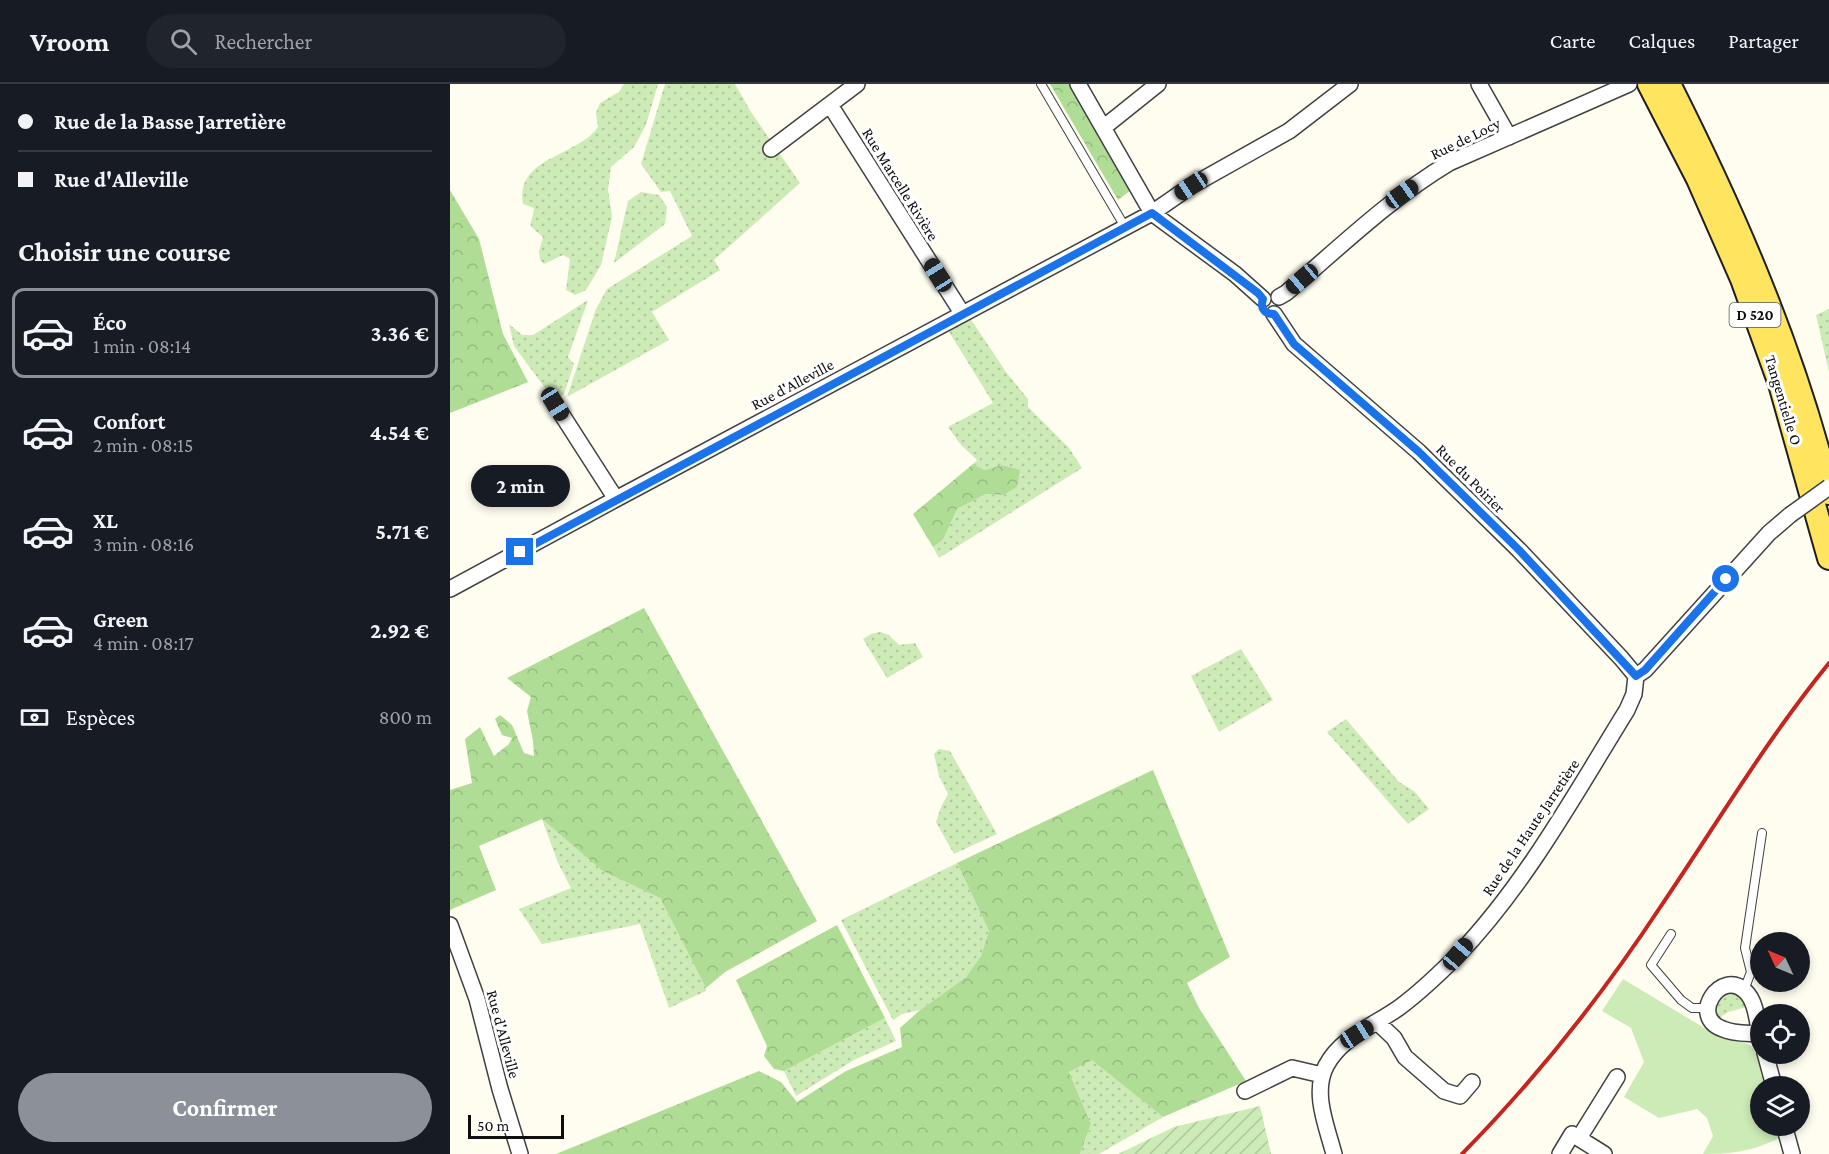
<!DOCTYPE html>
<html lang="fr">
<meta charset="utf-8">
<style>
:root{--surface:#171b24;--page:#20242c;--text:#f1f3f6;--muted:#9ea1a6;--line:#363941;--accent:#8c9099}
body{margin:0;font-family:"Crimson Pro",serif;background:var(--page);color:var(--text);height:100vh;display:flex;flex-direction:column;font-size:22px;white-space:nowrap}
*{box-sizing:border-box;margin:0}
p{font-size:20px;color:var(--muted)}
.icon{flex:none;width:33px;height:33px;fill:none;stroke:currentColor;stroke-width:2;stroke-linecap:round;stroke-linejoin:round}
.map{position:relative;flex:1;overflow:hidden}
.side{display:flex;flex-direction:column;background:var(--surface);width:450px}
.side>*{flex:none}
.hud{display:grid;align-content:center;height:132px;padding:0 18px;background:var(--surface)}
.needle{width:39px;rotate:314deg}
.buttons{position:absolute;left:1300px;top:848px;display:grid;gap:12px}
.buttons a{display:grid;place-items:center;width:60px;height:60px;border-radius:50%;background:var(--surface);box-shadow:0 3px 9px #0003;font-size:30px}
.scale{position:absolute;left:18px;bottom:15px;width:96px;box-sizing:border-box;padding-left:6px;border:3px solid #0e0e0e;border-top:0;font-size:16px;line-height:21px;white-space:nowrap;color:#0e0e0e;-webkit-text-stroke:4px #fff;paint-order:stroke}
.end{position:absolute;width:27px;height:27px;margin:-14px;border:8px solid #1a73e8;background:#fff;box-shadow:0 0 0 3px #fff}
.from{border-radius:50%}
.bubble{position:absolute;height:42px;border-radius:21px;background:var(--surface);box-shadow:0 3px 9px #0003;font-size:20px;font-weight:700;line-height:42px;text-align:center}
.car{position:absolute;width:18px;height:36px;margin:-18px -9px;border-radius:8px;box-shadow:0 0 4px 2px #0007;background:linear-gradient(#222 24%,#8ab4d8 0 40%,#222 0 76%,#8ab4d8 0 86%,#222 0)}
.hud b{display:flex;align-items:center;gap:21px;height:57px;font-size:22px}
.hud b+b{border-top:2px solid var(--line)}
.hud i{width:15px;height:15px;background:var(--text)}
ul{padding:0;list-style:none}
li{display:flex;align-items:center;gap:18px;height:90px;margin:0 12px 9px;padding:0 6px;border:3px solid transparent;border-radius:12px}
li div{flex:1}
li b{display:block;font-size:22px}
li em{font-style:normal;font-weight:700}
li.current{border-color:var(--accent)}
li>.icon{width:54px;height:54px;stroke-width:1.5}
h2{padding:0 18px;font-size:27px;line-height:72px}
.pay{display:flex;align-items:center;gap:15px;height:66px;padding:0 18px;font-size:22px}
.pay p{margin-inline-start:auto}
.action{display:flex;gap:12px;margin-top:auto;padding:12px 18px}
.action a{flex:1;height:69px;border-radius:36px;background:var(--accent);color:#fff;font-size:24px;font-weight:700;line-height:69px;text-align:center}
header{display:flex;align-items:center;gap:36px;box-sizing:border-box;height:84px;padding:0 30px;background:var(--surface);border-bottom:2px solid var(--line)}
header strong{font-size:28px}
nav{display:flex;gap:33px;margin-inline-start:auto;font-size:21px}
.search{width:420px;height:54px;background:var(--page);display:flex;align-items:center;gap:15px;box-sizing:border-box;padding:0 21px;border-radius:33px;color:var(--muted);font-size:22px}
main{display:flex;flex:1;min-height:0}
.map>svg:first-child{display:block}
.grass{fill:url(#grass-dots)}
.forest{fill:url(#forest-crowns)}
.park{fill:#cdebb6}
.garden{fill:url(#garden-furrows)}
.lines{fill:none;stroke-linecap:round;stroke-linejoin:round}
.service-casing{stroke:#414141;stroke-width:10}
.minor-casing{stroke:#414141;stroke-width:18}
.primary-casing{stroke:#1f1f1f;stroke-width:26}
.service{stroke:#fff;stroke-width:8}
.minor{stroke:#fff;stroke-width:15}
.primary{stroke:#fee45f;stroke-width:22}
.rail{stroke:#c5241f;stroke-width:4}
.minor-bridge-casing{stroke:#414141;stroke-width:18;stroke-linecap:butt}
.minor-bridge{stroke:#fff;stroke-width:15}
.route{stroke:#1a73e8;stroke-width:8}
.labels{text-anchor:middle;stroke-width:6;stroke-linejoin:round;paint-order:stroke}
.shield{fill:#fff;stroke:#565656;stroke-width:1.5}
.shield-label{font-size:15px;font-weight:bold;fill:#0e0e0e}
.street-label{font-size:16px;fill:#0e0e0e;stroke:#fff}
</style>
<header>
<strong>Vroom</strong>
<div class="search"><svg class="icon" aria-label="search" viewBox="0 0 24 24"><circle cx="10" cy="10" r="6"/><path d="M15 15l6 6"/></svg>Rechercher</div>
<nav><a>Carte</a><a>Calques</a><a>Partager</a></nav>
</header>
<main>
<section class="side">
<div class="hud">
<b><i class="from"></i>Rue de la Basse Jarretière</b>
<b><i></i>Rue d'Alleville</b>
</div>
<h2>Choisir une course</h2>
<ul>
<li class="current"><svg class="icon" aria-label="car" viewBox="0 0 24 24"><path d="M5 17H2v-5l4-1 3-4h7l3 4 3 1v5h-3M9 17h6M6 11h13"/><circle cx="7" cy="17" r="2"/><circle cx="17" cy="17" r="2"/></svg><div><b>Éco</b><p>1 min · 08:14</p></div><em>3.36 €</em></li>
<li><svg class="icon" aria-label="car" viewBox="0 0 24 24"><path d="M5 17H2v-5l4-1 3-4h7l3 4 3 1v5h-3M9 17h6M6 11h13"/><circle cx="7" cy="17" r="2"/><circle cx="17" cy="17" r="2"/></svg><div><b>Confort</b><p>2 min · 08:15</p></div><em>4.54 €</em></li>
<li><svg class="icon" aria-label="car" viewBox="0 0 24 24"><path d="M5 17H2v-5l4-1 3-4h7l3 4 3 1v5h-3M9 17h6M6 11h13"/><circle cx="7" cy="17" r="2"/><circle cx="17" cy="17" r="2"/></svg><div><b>XL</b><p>3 min · 08:16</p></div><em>5.71 €</em></li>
<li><svg class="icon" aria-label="car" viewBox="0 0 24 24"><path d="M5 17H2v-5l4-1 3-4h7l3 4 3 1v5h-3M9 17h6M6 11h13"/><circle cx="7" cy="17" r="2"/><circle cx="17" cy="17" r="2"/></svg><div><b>Green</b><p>4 min · 08:17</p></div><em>2.92 €</em></li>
</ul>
<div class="pay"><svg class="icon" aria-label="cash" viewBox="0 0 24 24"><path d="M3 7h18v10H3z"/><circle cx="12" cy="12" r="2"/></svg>Espèces<p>800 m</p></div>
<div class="action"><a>Confirmer</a></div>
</section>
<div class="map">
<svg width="1379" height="1070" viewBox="0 0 1379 1070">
<defs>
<pattern id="grass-dots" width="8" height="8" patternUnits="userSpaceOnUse" patternTransform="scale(1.5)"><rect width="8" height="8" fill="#cdebb6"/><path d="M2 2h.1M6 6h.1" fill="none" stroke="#afc89b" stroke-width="1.8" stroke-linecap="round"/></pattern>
<pattern id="forest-crowns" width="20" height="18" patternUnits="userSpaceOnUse" patternTransform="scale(1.5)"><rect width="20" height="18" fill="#afdd95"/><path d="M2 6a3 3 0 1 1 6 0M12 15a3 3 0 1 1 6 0" fill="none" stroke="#95bc7f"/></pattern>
<pattern id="garden-furrows" width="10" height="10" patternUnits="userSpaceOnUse" patternTransform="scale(1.5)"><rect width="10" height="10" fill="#cdebb6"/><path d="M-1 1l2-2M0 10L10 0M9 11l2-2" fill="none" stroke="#afc89b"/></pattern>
</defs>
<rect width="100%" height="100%" fill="#fffdef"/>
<path class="grass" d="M174,0H208L196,41L184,63L161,83L158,106L162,133L151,181L136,206L125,211L116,206L120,175L113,171L94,180L90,176L89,167L93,153C75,137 81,146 84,124L73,120C65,73 127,73 148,43L146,29L150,19L169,8Z
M215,0H285L301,28L350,99L264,176L270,186L202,228L219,256L117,313L146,225L157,205L242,152L220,107L211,108L191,80Z
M191,108L209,111L217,123L215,140L164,179L178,117Z
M138,216L118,273L124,280L114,310L104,316L64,262L59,240L72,251H83Z
M1379,225V288L1366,231Z
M520,234L556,288L578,315V323L619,364L632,384L489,474L483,463L493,456L507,425L536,410L554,411L567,403L569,387L552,381L535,386L523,380L527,376L511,361L498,343L543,319L498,246Z
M430,548L439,551L449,561L465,559L473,573L437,594L413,555L421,550Z
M791,565L823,616L769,648L741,592Z
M896,635L949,698L964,707L979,725L958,740L877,648Z
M489,665L500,667L547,750L504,770L486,738L491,723L498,710L489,692L484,670Z
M92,735L153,786L210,814L256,904V907L219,924L190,840L92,860L69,825L121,804L108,779Z
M507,779L539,847L531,872L516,893L470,926L452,930L443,936L391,836Z
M1280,907L1294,913L1297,923L1278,928L1268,935L1264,929L1267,914Z
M435,934L446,957L404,976L346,1012L334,987Z
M642,975L713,1033L649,1070H630L641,1040L619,988Z"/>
<path class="forest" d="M600,0H620L681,106L668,116Z
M0,106L29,155L53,250L78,298L0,329Z
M523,380L535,386L552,381L570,386L567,403L554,411L536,410L507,425L493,456L483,463L463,430Z
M194,524L367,837L275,888L256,904L210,814L153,787L92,735L29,762L46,806L0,826V706L22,699L15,655L30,643L44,672L59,660L62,654L52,651L45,635L50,631L62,641L74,669L84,672L83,657L77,627L81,613L57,594Z
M703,686L780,873L737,899L749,924L796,997L713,1033L642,976L619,988L641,1040L630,1070H106L309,987L331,998L347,1018L396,987L452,963L450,944L470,926L516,893L531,872L539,847L507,779Z
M387,841L435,934L334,987L324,985L314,972L317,962L286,896Z"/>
<path class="park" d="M1173,895L1266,951L1286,955L1301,962L1308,969L1317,1002H1311V1041H1328L1331,1053C1304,1067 1284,1070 1253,1070L1263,1052L1257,1034L1247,1025L1209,1034L1174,1013L1194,978L1181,944L1152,927Z"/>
<path class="garden" d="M810,1022L821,1070H668L724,1043Z"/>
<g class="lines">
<g class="service-casing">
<path id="service" d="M591,0L675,143
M1221,850L1201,881L1231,916L1242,924H1258
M1294,906L1301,888L1295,864L1312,749"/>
</g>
<g class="minor-casing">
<path id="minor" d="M628,0L702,129L785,190L813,215
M1029,0L1059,53
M380,21L512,229
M653,44L708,0
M321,65L407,0
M829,213L836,209C889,164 939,115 999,79L1179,0
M824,230L844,260L969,368L1069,466L1171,574L1186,592
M105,320L166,415
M0,505L166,415L702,129L741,102L839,47L900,0
M1186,592L1195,586L1319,449L1340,431
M0,841L27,915L50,1005L70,1070
M927,938L944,954L955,973L994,1007L1010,1012L1022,998
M1310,950C1298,949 1283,950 1273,945C1238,933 1271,884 1295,907C1307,918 1307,940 1311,955
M1315,969L1324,1002
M795,1007L842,984L872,991
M1334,1041L1342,1070
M1129,1054L1167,993
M884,1070C877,1043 862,1009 876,982C891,953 925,941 950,923C970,908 989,890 1007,872C1076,800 1125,710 1177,626L1184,610L1186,592
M1110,1070L1122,1050L1154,1070"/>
</g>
<g class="primary-casing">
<path id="primary" d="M1199,0L1248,95L1292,195L1330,300L1379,474
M1219,0C1285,131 1344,266 1379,409"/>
</g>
<use href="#service" class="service"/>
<use href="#minor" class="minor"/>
<use href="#primary" class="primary"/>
<path class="rail" d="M1012,1070C1086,995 1153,910 1211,822C1266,741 1317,655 1379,579"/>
<g class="minor-bridge-casing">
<path id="minor-bridge" d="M1340,431L1379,403"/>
</g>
<use href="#minor-bridge" class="minor-bridge"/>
</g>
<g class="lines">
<path class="route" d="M70,468L702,129L808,209L813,215C810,224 814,230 824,230L844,260L969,368L1069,466L1186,592L1195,586L1276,495"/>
</g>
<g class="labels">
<rect class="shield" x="1279.5" y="219" width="51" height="24" rx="4.5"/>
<g class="shield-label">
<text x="1305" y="236">D 520</text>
</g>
<g class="street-label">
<text transform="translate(1015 54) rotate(-26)" y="6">Rue de Locy</text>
<text transform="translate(451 100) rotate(58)" y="6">Rue Marcelle Rivière</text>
<text transform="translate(342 300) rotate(-28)" y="6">Rue d'Alleville</text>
<text transform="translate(1334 316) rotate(73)" y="6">Tangentielle O</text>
<text transform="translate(1021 394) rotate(45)" y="6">Rue du Poirier</text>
<text transform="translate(1080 743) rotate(-56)" y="6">Rue de la Haute Jarretière</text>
<text transform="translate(54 950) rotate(75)" y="6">Rue d'Alleville</text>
</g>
</g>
</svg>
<div class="buttons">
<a><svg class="needle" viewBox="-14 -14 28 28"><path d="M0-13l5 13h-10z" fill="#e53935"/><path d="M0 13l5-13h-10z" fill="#9ea1a6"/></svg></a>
<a><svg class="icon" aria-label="locate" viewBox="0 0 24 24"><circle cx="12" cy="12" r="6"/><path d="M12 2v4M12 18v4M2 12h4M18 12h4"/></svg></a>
<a><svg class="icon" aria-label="layers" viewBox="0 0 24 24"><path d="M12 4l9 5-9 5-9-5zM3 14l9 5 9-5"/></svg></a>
</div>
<div class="scale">50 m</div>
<i class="end from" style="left:1276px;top:495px"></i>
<i class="end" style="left:70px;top:468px"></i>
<div class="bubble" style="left:21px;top:381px;width:99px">2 min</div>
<i class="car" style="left:741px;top:102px;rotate:236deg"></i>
<i class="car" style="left:952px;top:110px;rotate:55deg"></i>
<i class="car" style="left:488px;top:191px;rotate:328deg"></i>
<i class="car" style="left:852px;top:195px;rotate:230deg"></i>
<i class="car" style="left:105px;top:320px;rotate:148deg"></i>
<i class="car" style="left:1008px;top:870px;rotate:40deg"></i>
<i class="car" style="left:907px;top:950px;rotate:58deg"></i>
</div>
</main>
